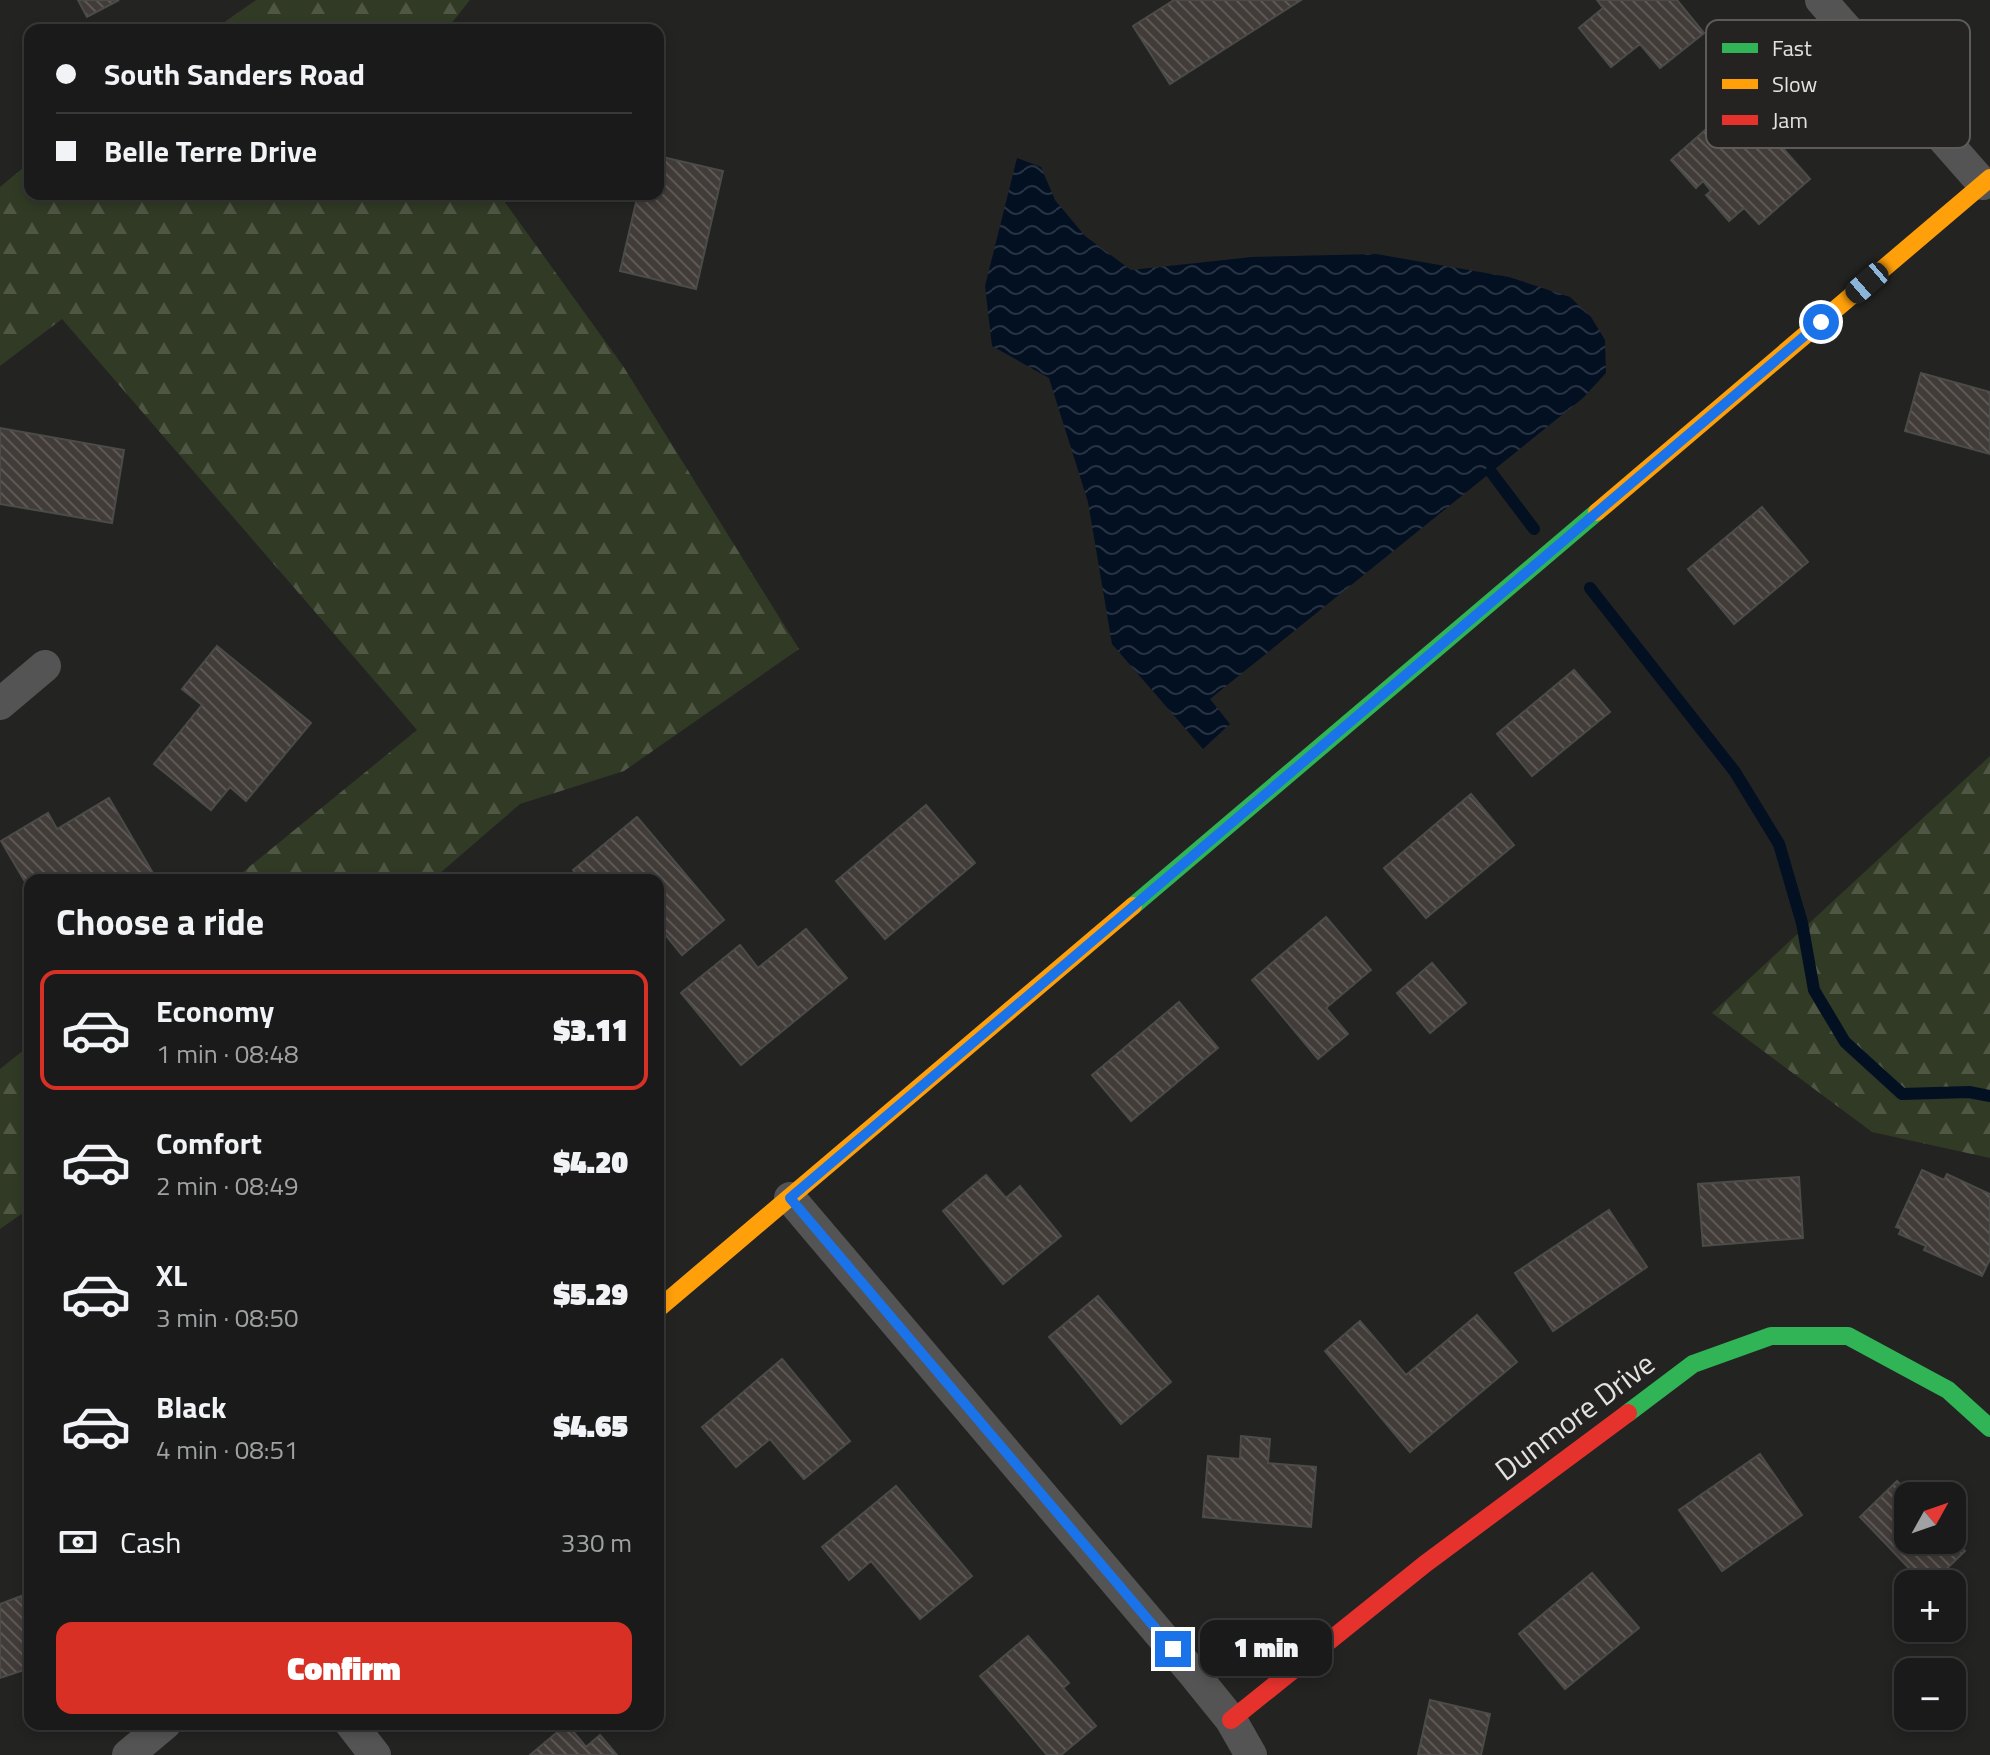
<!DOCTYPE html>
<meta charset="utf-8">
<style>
:root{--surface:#1a1a1a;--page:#272727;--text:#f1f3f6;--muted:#9fa1a2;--line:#383839;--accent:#d93025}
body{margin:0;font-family:"Titillium Web",sans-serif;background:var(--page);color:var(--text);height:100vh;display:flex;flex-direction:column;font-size:30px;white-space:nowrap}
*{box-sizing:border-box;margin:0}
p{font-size:26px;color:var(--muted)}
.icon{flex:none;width:44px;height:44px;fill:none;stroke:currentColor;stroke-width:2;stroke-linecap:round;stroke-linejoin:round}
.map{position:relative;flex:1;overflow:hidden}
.panel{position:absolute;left:24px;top:874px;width:640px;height:856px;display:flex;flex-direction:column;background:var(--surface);border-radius:16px;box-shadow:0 4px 12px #0003,0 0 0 2px var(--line)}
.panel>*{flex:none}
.banner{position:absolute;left:24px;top:24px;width:640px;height:176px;border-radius:16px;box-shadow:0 4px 12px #0003,0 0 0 2px var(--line);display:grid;align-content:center;height:176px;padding:0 32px;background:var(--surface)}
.needle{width:52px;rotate:50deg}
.fabs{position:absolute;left:1894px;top:1482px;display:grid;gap:16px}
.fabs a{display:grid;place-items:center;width:72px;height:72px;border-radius:16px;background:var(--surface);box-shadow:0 4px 12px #0003,0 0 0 2px var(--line);font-size:40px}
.end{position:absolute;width:36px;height:36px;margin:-18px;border:10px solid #1a73e8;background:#fff;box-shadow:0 0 0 4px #fff}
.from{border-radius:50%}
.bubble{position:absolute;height:56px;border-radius:16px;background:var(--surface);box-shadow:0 4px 12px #0003,0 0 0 2px var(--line);font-size:26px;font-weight:800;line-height:56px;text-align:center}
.car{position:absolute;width:24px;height:48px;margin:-24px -12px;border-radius:10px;box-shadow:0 0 6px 2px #0007;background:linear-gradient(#222 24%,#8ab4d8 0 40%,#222 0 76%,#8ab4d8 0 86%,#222 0)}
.banner b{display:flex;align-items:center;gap:28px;height:76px;font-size:30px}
.banner b+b{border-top:2px solid var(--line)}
.banner i{width:20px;height:20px;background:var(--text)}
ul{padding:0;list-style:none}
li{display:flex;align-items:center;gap:24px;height:120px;margin:0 16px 12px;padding:0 16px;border:4px solid transparent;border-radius:16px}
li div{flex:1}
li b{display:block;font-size:30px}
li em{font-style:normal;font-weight:800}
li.active{border-color:var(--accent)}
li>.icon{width:72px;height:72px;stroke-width:1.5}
h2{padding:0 32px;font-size:36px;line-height:96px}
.pay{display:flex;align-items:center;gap:20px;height:88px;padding:0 32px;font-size:30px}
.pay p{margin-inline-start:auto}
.cta{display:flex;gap:16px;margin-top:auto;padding:16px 32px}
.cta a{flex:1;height:92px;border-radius:16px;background:var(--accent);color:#fff;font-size:32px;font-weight:800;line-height:92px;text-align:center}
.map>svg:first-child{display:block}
.forest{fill:url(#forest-firs)}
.water{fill:url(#water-waves)}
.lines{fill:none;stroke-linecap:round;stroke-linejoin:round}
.stream{stroke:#031022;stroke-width:12}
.building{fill:url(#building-back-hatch);stroke:#4b4b4a;stroke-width:2}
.street{stroke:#555454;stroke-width:32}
.fast{stroke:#30b455;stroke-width:18}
.slow{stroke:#ff9f0a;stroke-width:18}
.jam{stroke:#e5322d;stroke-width:18}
.route{stroke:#1a73e8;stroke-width:10}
.labels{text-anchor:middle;stroke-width:6;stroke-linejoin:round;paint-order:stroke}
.street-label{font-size:30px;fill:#e2e2e0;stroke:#242321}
.key{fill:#242321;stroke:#5d5c5a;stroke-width:2}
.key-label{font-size:22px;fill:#e2e2e0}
</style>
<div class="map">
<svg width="1990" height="1755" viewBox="0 0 1990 1755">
<defs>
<pattern id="forest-firs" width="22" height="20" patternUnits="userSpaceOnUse" patternTransform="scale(2)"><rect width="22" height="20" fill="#313a25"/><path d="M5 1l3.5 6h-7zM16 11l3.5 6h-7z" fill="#4f5644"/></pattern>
<pattern id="water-waves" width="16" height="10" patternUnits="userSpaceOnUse" patternTransform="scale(2)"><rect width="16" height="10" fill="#031022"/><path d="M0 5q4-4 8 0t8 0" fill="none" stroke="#273242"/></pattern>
<pattern id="building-back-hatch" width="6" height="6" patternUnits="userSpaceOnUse" patternTransform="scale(2)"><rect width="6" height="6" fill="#423c39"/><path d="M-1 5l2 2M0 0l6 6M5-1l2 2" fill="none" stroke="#5d5855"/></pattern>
</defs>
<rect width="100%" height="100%" fill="#232322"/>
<path class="forest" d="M256,0H470L446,30H213Z
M30,162V194H499L623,366L799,649L624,771L520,804L432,880H233L417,730L62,319L0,366V187Z
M1990,756V1158L1872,1132L1712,1013Z
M30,1045V1208L0,1229V1069Z"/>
<path class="water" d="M1017,158L1041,167L1055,200L1085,236L1131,270L1252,257L1376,254L1509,277L1570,297L1591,317L1605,340L1606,373L1583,398L1210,699L1230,724L1203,749L1112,644L1088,502L1049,378L992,346L985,286Z"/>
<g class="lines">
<path class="stream" d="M1491,472L1534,529
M1590,588L1735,772L1779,844L1802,923L1814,990L1845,1042L1902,1094L1969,1092L1990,1096"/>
</g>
<path class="building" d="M78,0H119L87,17Z
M1174,0H1301L1170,84L1133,26Z
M1597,0H1677L1704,33L1660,68L1640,44L1611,67L1579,28L1603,8Z
M1761,81L1796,118L1774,138L1810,179L1759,224L1744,208L1729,221L1706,195L1711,191L1703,181L1696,188L1671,160Z
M658,156L723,171L696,289L620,271L638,194H658Z
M1921,373L1990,392V454L1905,431Z
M0,428L124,450L112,523L0,504Z
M1762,507L1808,562L1734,624L1688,569Z
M217,646L311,723L246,801L230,787L211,810L154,764L202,705L182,689Z
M1574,670L1610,712L1532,776L1497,734Z
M1471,794L1514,845L1426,918L1384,868Z
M109,798L154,875L146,880H30V890L1,841L48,813L57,829Z
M926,805L975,863L885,939L836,881Z
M637,817L724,920L682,955L658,926V880H582L573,870Z
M1326,917L1371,970L1326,1008L1348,1034L1318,1059L1252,980Z
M806,929L847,978L741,1065L681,993L740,945L758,968Z
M1432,963L1466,1003L1430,1033L1397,993Z
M1179,1002L1218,1048L1131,1121L1092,1075Z
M1922,1170L1944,1180L1947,1174L1990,1194V1259L1982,1276L1924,1250L1926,1246L1899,1234L1901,1229L1896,1227Z
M986,1175L1006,1198L1020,1186L1061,1236L1003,1284L943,1211Z
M1799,1177L1803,1238L1703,1246L1698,1184Z
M1609,1210L1647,1267L1553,1331L1515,1273Z
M1098,1296L1171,1382L1121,1424L1049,1337Z
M1477,1315L1517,1362L1410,1452L1325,1351L1360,1321L1406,1375Z
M782,1359L850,1441L804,1479L770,1439L736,1467L702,1427Z
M1241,1436L1270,1439L1268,1463L1316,1467L1311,1527L1203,1517L1208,1456L1240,1459Z
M1760,1454L1802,1515L1722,1571L1679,1510Z
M1897,1481L1912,1496H1908V1540H1952V1537L1965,1551L1931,1584H1924L1860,1517Z
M896,1486L972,1576L920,1619L871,1561L849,1580L822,1547Z
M1592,1573L1639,1628L1565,1689L1519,1634Z
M21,1596L30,1621V1668L0,1678V1604Z
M1028,1636L1069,1683L1063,1688L1096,1726L1061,1755H1047L980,1676Z
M1430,1700L1490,1714L1481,1755H1418Z
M567,1724L586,1747L600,1735L617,1755H530Z"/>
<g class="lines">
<path class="street" d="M1821,0L1983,184
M0,704L45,666
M790,1198L1193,1673L1231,1720L1251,1755
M351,1724L375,1755
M128,1755L165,1724"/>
<path class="fast" d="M1133,906L1597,512
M1628,1413L1693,1364L1771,1336H1848L1948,1390L1990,1428"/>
<path class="slow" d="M1597,512L1990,178
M658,1309L1133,906"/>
<path class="jam" d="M1231,1720L1425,1564L1628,1413"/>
</g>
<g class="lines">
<path class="route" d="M1173,1649L790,1198L1821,322"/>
</g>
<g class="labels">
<g class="street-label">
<text transform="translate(1575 1417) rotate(-37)" y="10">Dunmore Drive</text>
</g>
</g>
<rect x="1706" y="20" width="264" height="128" rx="12" class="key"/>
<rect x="1722" y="43" width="36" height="10" fill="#30b455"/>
<rect x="1722" y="79" width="36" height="10" fill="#ff9f0a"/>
<rect x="1722" y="115" width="36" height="10" fill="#e5322d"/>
<g class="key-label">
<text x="1772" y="56">Fast</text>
<text x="1772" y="92">Slow</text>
<text x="1772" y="128">Jam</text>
</g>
</svg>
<div class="fabs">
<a><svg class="needle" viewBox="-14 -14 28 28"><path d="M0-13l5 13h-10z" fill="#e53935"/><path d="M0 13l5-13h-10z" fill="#9fa1a2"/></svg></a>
<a>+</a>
<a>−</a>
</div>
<i class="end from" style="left:1821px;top:322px"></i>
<i class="end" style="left:1173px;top:1649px"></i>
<div class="bubble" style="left:1200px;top:1620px;width:132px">1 min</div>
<i class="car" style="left:1867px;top:283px;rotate:229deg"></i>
<div class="banner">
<b><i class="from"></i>South Sanders Road</b>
<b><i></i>Belle Terre Drive</b>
</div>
<section class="panel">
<h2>Choose a ride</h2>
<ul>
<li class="active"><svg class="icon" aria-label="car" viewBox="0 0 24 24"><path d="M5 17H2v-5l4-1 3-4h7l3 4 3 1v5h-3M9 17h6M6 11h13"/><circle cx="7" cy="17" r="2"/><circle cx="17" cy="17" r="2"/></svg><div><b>Economy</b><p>1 min · 08:48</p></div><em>$3.11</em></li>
<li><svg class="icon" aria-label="car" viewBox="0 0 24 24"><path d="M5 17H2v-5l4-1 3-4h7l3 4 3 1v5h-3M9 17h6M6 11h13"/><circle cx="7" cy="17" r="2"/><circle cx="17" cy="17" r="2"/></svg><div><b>Comfort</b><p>2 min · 08:49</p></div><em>$4.20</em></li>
<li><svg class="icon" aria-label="car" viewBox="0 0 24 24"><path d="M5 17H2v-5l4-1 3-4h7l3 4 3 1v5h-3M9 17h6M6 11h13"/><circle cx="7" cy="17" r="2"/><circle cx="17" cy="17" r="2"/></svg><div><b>XL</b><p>3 min · 08:50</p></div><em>$5.29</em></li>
<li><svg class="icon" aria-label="car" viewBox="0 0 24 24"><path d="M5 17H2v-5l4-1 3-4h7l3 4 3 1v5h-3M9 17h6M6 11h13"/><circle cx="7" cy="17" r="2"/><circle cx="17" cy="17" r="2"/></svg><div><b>Black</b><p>4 min · 08:51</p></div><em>$4.65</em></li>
</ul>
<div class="pay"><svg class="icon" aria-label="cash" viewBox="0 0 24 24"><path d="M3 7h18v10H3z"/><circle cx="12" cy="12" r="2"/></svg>Cash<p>330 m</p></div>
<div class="cta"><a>Confirm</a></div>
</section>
</div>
